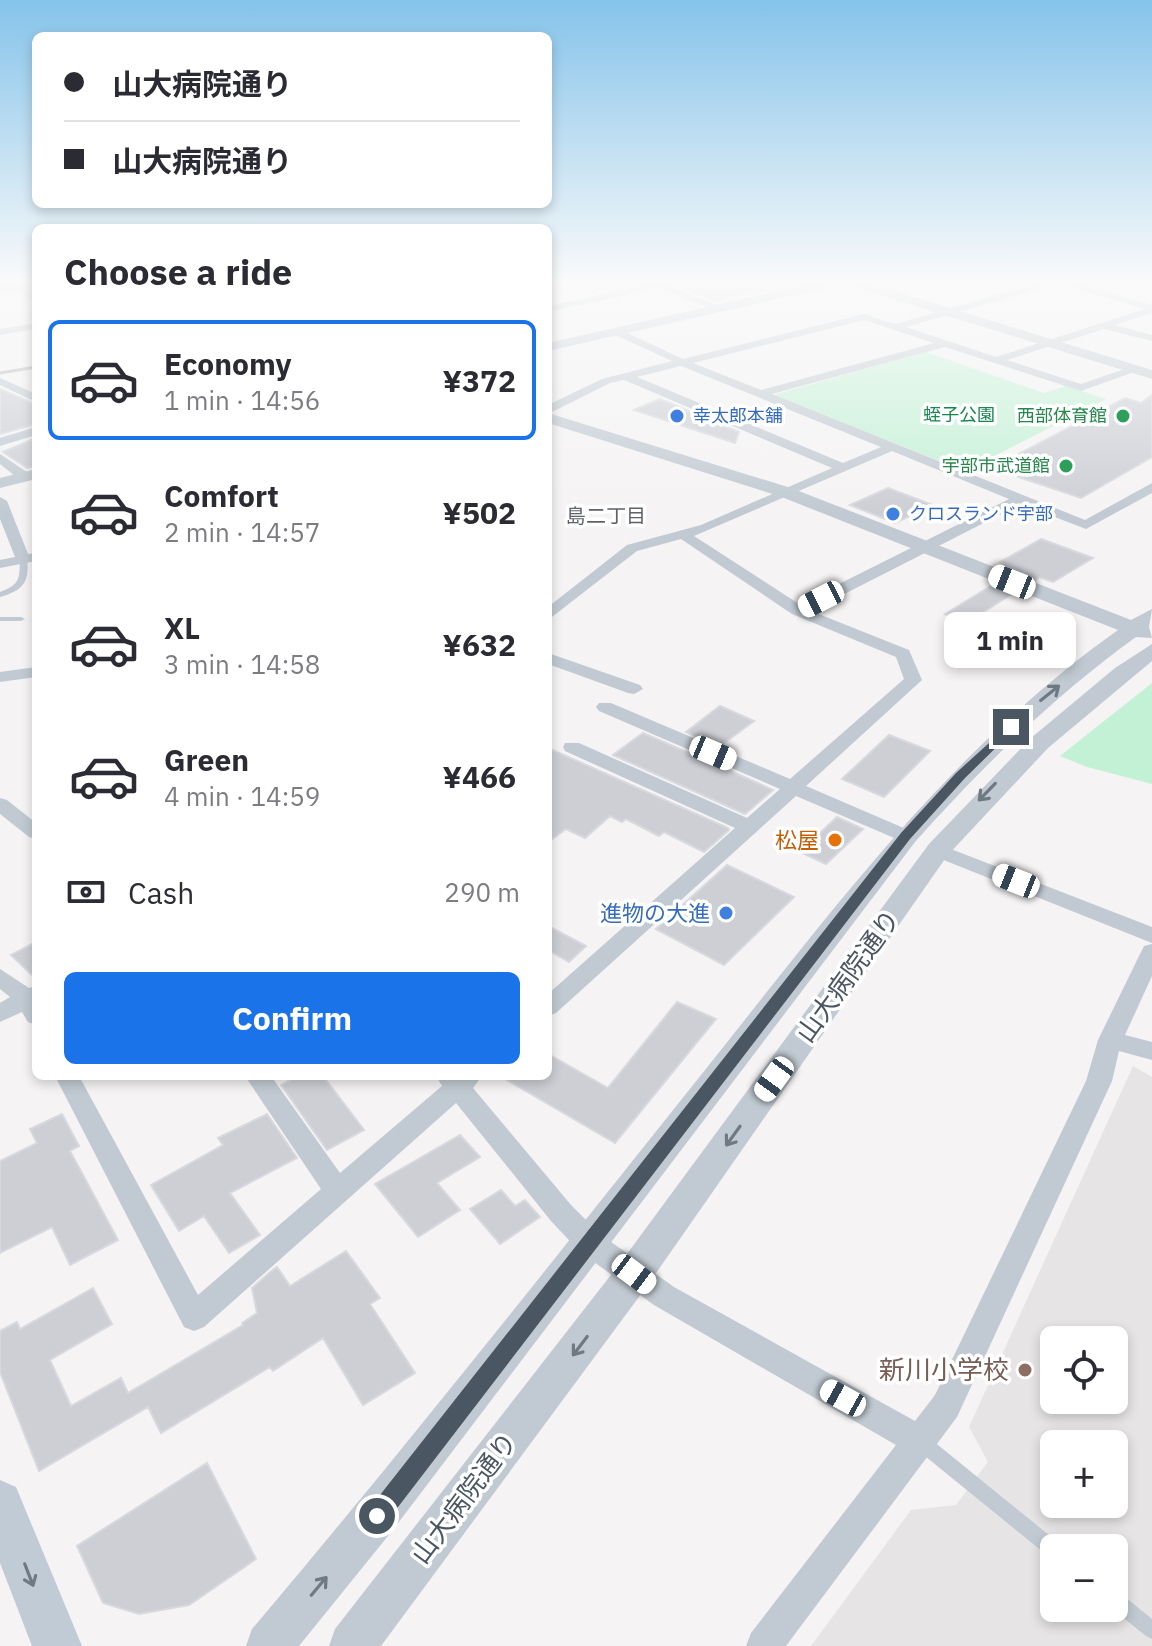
<!DOCTYPE html>
<meta charset="utf-8">
<style>
:root{--surface:#fff;--page:#f2f2f3;--text:#2b2b33;--muted:#7c7c81;--line:#e1e1e2;--accent:#1a73e8}
body{margin:0;font-family:"IBM Plex Sans","Noto Sans JP",sans-serif;background:var(--page);color:var(--text);height:100vh;display:flex;flex-direction:column;font-size:30px;white-space:nowrap}
*{box-sizing:border-box;margin:0}
p{font-size:26px;color:var(--muted)}
.icon{flex:none;width:44px;height:44px;fill:none;stroke:currentColor;stroke-width:2;stroke-linecap:round;stroke-linejoin:round}
.map{position:relative;flex:1;overflow:hidden}
.drawer{position:absolute;left:32px;top:224px;width:520px;height:856px;display:flex;flex-direction:column;background:var(--surface);border-radius:12px;box-shadow:0 4px 12px #0003}
.drawer>*{flex:none}
.hud{position:absolute;left:32px;top:32px;width:520px;height:176px;border-radius:12px;box-shadow:0 4px 12px #0003;display:grid;align-content:center;height:176px;padding:0 32px;background:var(--surface)}
.controls{position:absolute;left:1040px;top:1326px;display:grid;gap:16px}
.controls a{display:grid;place-items:center;width:88px;height:88px;border-radius:12px;background:var(--surface);box-shadow:0 4px 12px #0003;font-size:40px}
.end{position:absolute;width:36px;height:36px;margin:-18px;border:10px solid #4a5661;background:#fff;box-shadow:0 0 0 4px #fff}
.from{border-radius:50%}
.bubble{position:absolute;height:56px;border-radius:12px;background:var(--surface);box-shadow:0 4px 12px #0003;font-size:26px;font-weight:700;line-height:56px;text-align:center}
.car{position:absolute;width:24px;height:48px;margin:-24px -12px;border-radius:10px;box-shadow:0 0 6px 2px #0007;background:linear-gradient(#fff 24%,#345 0 40%,#fff 0 76%,#345 0 86%,#fff 0)}
.hud b{display:flex;align-items:center;gap:28px;height:76px;font-size:30px}
.hud b+b{border-top:2px solid var(--line)}
.hud i{width:20px;height:20px;background:var(--text)}
ul{padding:0;list-style:none}
li{display:flex;align-items:center;gap:24px;height:120px;margin:0 16px 12px;padding:0 16px;border:4px solid transparent;border-radius:12px}
li div{flex:1}
li b{display:block;font-size:30px}
li em{font-style:normal;font-weight:700}
li.on{border-color:var(--accent)}
li>.icon{width:72px;height:72px;stroke-width:1.5}
h2{padding:0 32px;font-size:36px;line-height:96px}
.pay{display:flex;align-items:center;gap:20px;height:88px;padding:0 32px;font-size:30px}
.pay p{margin-inline-start:auto}
.button{display:flex;gap:16px;margin-top:auto;padding:16px 32px}
.button a{flex:1;height:92px;border-radius:12px;background:var(--accent);color:#fff;font-size:32px;font-weight:700;line-height:92px;text-align:center}
.map>svg:first-child{display:block}
.education{fill:#e6e4e5;fill-rule:evenodd}
.green{fill:#c3f1d5}
.building{fill:#cdcfd5;stroke:#d7d9de;stroke-width:2}
.lines{fill:none;stroke-linecap:round;stroke-linejoin:round}
.service{fill:#c1cad2;fill-rule:evenodd}
.minor{fill:#c1cad2;fill-rule:evenodd}
.tertiary{fill:#c1cad2;fill-rule:evenodd}
.secondary{fill:#c1cbd6;fill-rule:evenodd}
.rail{stroke:#b5b8bd;stroke-width:3}
.oneway{stroke:#6e7983}
.oneway2{stroke:#6e7984}
.route{fill:#4a5661}
.shop-dot{fill:#3f7fe0;stroke:#fff;stroke-width:3}
.leisure-dot{fill:#2e9e5b;stroke:#fff;stroke-width:3}
.food-dot{fill:#e8710a;stroke:#fff;stroke-width:3}
.education-dot{fill:#8d6e63;stroke:#fff;stroke-width:3}
.labels{text-anchor:middle;stroke-width:7;stroke-linejoin:round;paint-order:stroke}
.far-park-label{font-size:18px;fill:#17864f;stroke:#fff}
.far-shop-label{font-size:18px;fill:#366cbe;stroke:#fff;text-anchor:start}
.far-leisure-label{font-size:18px;fill:#27864d;stroke:#fff;text-anchor:end}
.far-neighbourhood-label{font-size:20px;fill:#5f6368;stroke:#fff}
.food-label{font-size:22px;fill:#c56008;stroke:#fff;text-anchor:end}
.shop-label{font-size:22px;fill:#366cbe;stroke:#fff;text-anchor:end}
.near-street-label{font-size:26px;fill:#4a5661;stroke:#fff}
.near-education-label{font-size:26px;fill:#785e54;stroke:#fff;text-anchor:end}
</style>
<div class="map">
<svg width="1152" height="1646" viewBox="0 0 1152 1646">
<rect width="100%" height="100%" fill="#f5f3f3"/>
<path class="education" d="M1133,1066L1152,1077V1646H811L911,1510L956,1505L988,1462L969,1427ZM1054,1340H1114V1400H1054ZM1054,1444H1114V1504H1054ZM1054,1548H1114V1608H1054Z"/>
<path class="green" d="M926,352L1044,393L1066,386L1106,399L965,471L773,395Z
M1152,683V784L1087,767L1060,756Z"/>
<path class="building" d="M685,281H761L762,290L714,301L678,286Z
M0,389L36,405V424L0,434Z
M1152,395V457L1081,498L992,468L1125,398L1141,403Z
M660,399L739,432L735,443L634,410Z
M36,438V466L27,468L3,452Z
M888,488L933,505L895,523L850,505Z
M1041,539L1093,558L1053,582L1039,577L1035,580L1000,562Z
M994,584L1015,592L966,623L945,614Z
M985,619L1010,630L977,651L951,640Z
M720,706L754,721L720,746L686,732Z
M643,733L733,772L773,790L745,814L613,755Z
M889,735L930,751L884,797L842,779Z
M548,748L728,828L729,830L704,852L664,832L659,836L626,819L622,822L610,816L585,838L566,829L548,842Z
M837,817L863,829L826,864L800,852Z
M727,865L794,897L724,965L656,929Z
M548,926L586,946L569,962L548,950Z
M36,942V979L11,955Z
M677,1002L716,1019L615,1143L500,1076H548V1054L608,1088Z
M298,1076H323L364,1130L327,1150L281,1085Z
M62,1114L79,1146L70,1151L118,1240L70,1265L52,1227L0,1253V1161L37,1143L30,1129Z
M267,1114L297,1158L230,1193L260,1235L229,1253L204,1216L179,1231L151,1185L223,1145L218,1138Z
M460,1135L480,1157L437,1183L460,1210L418,1237L375,1184Z
M501,1190L515,1206L525,1200L540,1217L500,1244L470,1209Z
M346,1251L380,1298L370,1304L415,1373L363,1405L323,1338L273,1371L270,1367L161,1433L148,1407L39,1471L0,1372V1331L17,1322L20,1329L93,1288L112,1324L50,1360L71,1406L121,1378L128,1393L243,1325L242,1323L257,1313L252,1288L275,1268L277,1267L290,1286Z
M207,1463L256,1559L189,1605L139,1614L103,1603L77,1546Z"/>
<g class="lines">
<path class="service" d="M20,557H23L27,559C30,583 22,591 0,597V592C22,584 19,577 20,557Z
M0,617H21L25,619L21,621H0Z
M921,1434L927,1436L1060,1544L1062,1548H1054V1559L1048,1556L915,1448L913,1442L915,1436Z
M1114,1590L1120,1593L1152,1619V1639L1146,1636L1111,1608H1114Z"/>
<path class="minor" d="M23,281H33L29,290L36,295V303L19,291Z
M663,281H682L670,286L724,308L715,310L659,288L548,312V306Z
M1045,281H1071L1152,305V313L1115,325L1152,335V341L1104,329L1007,360L1081,384L1133,366L1139,369L1137,371L1081,391L945,347L772,394L1085,520L1152,483V493L1086,529L1021,504L811,611L909,650L922,680L806,786L913,832L916,836L906,842L899,840L796,796L556,1013L548,1016V994L735,828L565,751L563,747L565,743H579L747,818L780,789L599,711L596,707L599,703H611L790,779L904,679L896,657L792,614L681,539L637,551L548,620V607L627,545L701,525L832,468L624,380L610,383L548,414V405L602,379L672,361L613,334V330H621L683,359L864,314L895,324ZM1058,284L1145,309L996,357L906,327ZM864,320L934,343L761,390L693,363ZM681,366L881,447L843,463L637,377ZM892,451L1009,499L799,604L694,536Z
M36,323V329L0,335V329Z
M0,378L36,394V402L0,385Z
M36,427V435L0,446V438Z
M0,454L30,474V480H20L0,464Z
M0,497L7,501L28,554L36,553V561L0,568V560L15,557L0,519Z
M548,653L640,685L643,689L634,694L628,693L548,664Z
M36,667V677L0,682V672Z
M0,798L7,800L36,823V839L29,837L0,814Z
M938,844L1152,927V943L931,855L928,850L931,845Z
M1152,944V976L1125,1035L1152,1042V1060L1119,1051L1112,1081L957,1417L786,1646H746L751,1633L896,1445L654,1305L580,1252L551,1221L456,1103L204,1327L194,1331L184,1327L55,1076H79L198,1295L321,1189L245,1076H271L340,1173L442,1086L436,1076H482L473,1088L571,1205L600,1234L674,1287L915,1421L935,1395L1086,1081L1098,1040L1141,952L1144,946Z
M0,969L29,988L36,986V1025L28,1022L22,1012L0,1022V1003L10,997L0,989Z"/>
<path class="tertiary" d="M822,281H862L1152,370V379L844,284L548,351V343Z
M36,282V290L0,293V285Z
M548,413L791,488L1131,620L1152,609L1149,627L1152,638L1136,637C1054,696 982,767 915,842L392,1531L299,1646H246L252,1629C407,1446 555,1258 705,1070C832,911 950,749 1118,630L779,496L548,423Z
M36,469V479L0,488V478Z
M1152,644V661L1048,748L947,856L647,1286L381,1646H329L335,1629L621,1262L929,844L1031,738L1115,668Z"/>
<path class="secondary" d="M0,1480L16,1487L82,1646H32L0,1563Z"/>
<path class="rail" d="M0,373L36,367"/>
</g>
<defs><path id="oneway-shaft" d="M-6 0H5M1.5-3L5.5 0L1.5 3" fill="none" stroke-width="1.6" stroke-linecap="round" stroke-linejoin="round" transform="scale(2)"/></defs>
<g class="oneway">
<use href="#oneway-shaft" transform="translate(1050 693) rotate(-39)"/>
<use href="#oneway-shaft" transform="translate(987 792) rotate(134)"/>
<use href="#oneway-shaft" transform="translate(733 1136) rotate(126)"/>
<use href="#oneway-shaft" transform="translate(580 1346) rotate(127)"/>
<use href="#oneway-shaft" transform="translate(319 1586) rotate(-50)"/>
</g>
<use class="oneway2" href="#oneway-shaft" transform="translate(29 1575) rotate(69)"/>
<linearGradient id="sky" x2="0" y2="1"><stop stop-color="#85c3ea"/><stop offset="0.55" stop-color="#fafafa"/><stop offset="1" stop-color="#fafafa" stop-opacity="0"/></linearGradient>
<rect width="1152" height="512" fill="url(#sky)"/>
<path class="route" d="M1011,723L1015,725V729L965,778L910,839L385,1524L377,1527L369,1524L366,1516L369,1509L901,833L956,773Z"/>
<g class="shop-dot">
<circle cx="677" cy="416" r="8"/>
<circle cx="893" cy="514" r="8"/>
<circle cx="726" cy="913" r="8"/>
</g>
<g class="leisure-dot">
<circle cx="1123" cy="416" r="8"/>
<circle cx="1066" cy="466" r="8"/>
</g>
<circle class="food-dot" cx="835" cy="840" r="8"/>
<circle class="education-dot" cx="1025" cy="1370" r="8"/>
<g class="labels">
<g class="far-park-label">
<text x="959" y="421">蛭子公園</text>
</g>
<g class="far-shop-label">
<text x="693" y="422">幸太郎本舗</text>
<text x="909" y="520">クロスランド宇部</text>
</g>
<g class="far-leisure-label">
<text x="1107" y="422">西部体育館</text>
<text x="1050" y="472">宇部市武道館</text>
</g>
<g class="far-neighbourhood-label">
<text x="606" y="523">島二丁目</text>
</g>
<g class="food-label">
<text x="819" y="848">松屋</text>
</g>
<g class="shop-label">
<text x="710" y="921">進物の大進</text>
</g>
<g class="near-street-label">
<text transform="translate(848 976) rotate(-54)" y="9">山大病院通り</text>
<text transform="translate(464 1498) rotate(-53)" y="9">山大病院通り</text>
</g>
<g class="near-education-label">
<text x="1009" y="1379">新川小学校</text>
</g>
</g>
</svg>
<div class="controls">
<a><svg class="icon" aria-label="locate" viewBox="0 0 24 24"><circle cx="12" cy="12" r="6"/><path d="M12 2v4M12 18v4M2 12h4M18 12h4"/></svg></a>
<a>+</a>
<a>−</a>
</div>
<i class="end from" style="left:377px;top:1516px"></i>
<i class="end" style="left:1011px;top:727px"></i>
<div class="bubble" style="left:944px;top:612px;width:132px">1 min</div>
<i class="car" style="left:1012px;top:582px;rotate:292deg"></i>
<i class="car" style="left:821px;top:599px;rotate:243deg"></i>
<i class="car" style="left:713px;top:753px;rotate:113deg"></i>
<i class="car" style="left:1016px;top:881px;rotate:292deg"></i>
<i class="car" style="left:774px;top:1079px;rotate:216deg"></i>
<i class="car" style="left:634px;top:1274px;rotate:127deg"></i>
<i class="car" style="left:843px;top:1398px;rotate:299deg"></i>
<div class="hud">
<b><i class="from"></i>山大病院通り</b>
<b><i></i>山大病院通り</b>
</div>
<section class="drawer">
<h2>Choose a ride</h2>
<ul>
<li class="on"><svg class="icon" aria-label="car" viewBox="0 0 24 24"><path d="M5 17H2v-5l4-1 3-4h7l3 4 3 1v5h-3M9 17h6M6 11h13"/><circle cx="7" cy="17" r="2"/><circle cx="17" cy="17" r="2"/></svg><div><b>Economy</b><p>1 min · 14:56</p></div><em>¥372</em></li>
<li><svg class="icon" aria-label="car" viewBox="0 0 24 24"><path d="M5 17H2v-5l4-1 3-4h7l3 4 3 1v5h-3M9 17h6M6 11h13"/><circle cx="7" cy="17" r="2"/><circle cx="17" cy="17" r="2"/></svg><div><b>Comfort</b><p>2 min · 14:57</p></div><em>¥502</em></li>
<li><svg class="icon" aria-label="car" viewBox="0 0 24 24"><path d="M5 17H2v-5l4-1 3-4h7l3 4 3 1v5h-3M9 17h6M6 11h13"/><circle cx="7" cy="17" r="2"/><circle cx="17" cy="17" r="2"/></svg><div><b>XL</b><p>3 min · 14:58</p></div><em>¥632</em></li>
<li><svg class="icon" aria-label="car" viewBox="0 0 24 24"><path d="M5 17H2v-5l4-1 3-4h7l3 4 3 1v5h-3M9 17h6M6 11h13"/><circle cx="7" cy="17" r="2"/><circle cx="17" cy="17" r="2"/></svg><div><b>Green</b><p>4 min · 14:59</p></div><em>¥466</em></li>
</ul>
<div class="pay"><svg class="icon" aria-label="cash" viewBox="0 0 24 24"><path d="M3 7h18v10H3z"/><circle cx="12" cy="12" r="2"/></svg>Cash<p>290 m</p></div>
<div class="button"><a>Confirm</a></div>
</section>
</div>
